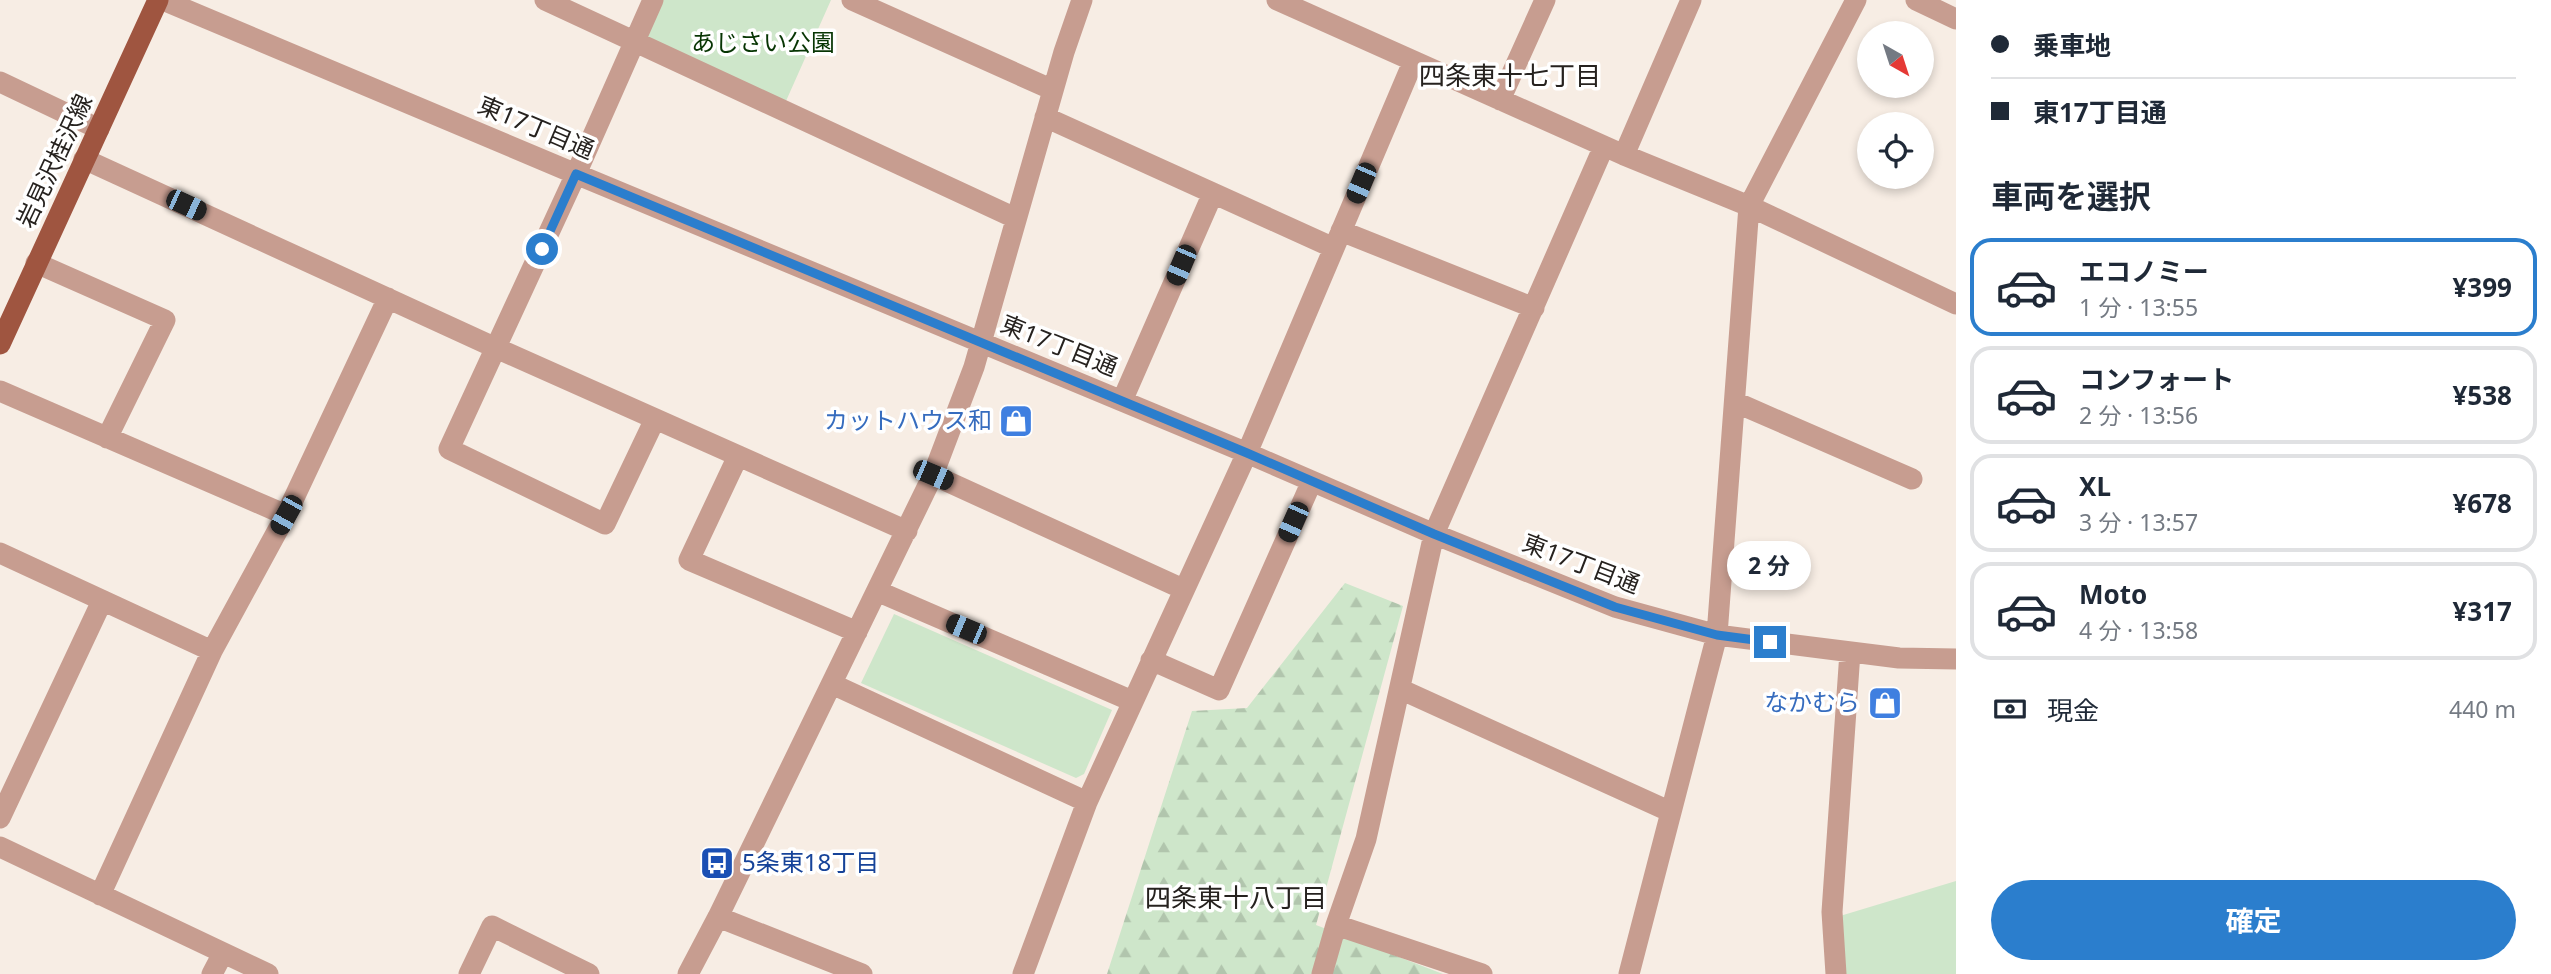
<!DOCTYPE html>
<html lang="ja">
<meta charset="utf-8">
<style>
:root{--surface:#fff;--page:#f2f2f3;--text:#1f2937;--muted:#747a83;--line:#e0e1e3;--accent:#2b7ecd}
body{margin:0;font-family:"Noto Sans","Noto Sans JP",sans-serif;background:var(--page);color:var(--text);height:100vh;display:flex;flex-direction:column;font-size:26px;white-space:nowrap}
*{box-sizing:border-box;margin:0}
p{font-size:23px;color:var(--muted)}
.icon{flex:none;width:38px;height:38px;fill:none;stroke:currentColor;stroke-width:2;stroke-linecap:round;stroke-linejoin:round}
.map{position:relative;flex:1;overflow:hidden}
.side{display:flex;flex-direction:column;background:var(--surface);width:595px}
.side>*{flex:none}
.banner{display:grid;align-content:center;height:154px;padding:0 35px;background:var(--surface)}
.needle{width:46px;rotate:141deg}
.tools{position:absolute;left:1857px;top:21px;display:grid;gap:14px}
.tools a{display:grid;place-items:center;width:77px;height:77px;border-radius:50%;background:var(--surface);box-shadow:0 4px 10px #0003;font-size:35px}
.end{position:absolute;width:32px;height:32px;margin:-16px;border:9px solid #2b7ecd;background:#fff;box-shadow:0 0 0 4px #fff}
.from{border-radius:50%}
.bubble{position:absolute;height:49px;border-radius:24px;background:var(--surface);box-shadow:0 4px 10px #0003;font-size:23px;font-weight:700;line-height:49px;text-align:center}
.car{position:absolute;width:21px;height:42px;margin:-21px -10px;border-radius:9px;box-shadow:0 0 5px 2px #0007;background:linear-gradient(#222 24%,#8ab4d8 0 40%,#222 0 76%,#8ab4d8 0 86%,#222 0)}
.banner b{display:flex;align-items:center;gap:24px;height:66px;font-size:26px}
.banner b+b{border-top:2px solid var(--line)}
.banner i{width:18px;height:18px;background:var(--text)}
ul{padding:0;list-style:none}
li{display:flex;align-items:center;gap:21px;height:98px;margin:0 14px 10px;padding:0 21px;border:4px solid var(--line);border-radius:21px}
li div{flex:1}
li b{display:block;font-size:26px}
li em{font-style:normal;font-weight:700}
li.on{border-color:var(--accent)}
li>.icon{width:63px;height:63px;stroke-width:1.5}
h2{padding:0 35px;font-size:32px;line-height:84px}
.pay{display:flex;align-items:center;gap:18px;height:77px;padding:0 35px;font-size:26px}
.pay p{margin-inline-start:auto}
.action{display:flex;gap:14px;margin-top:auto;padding:14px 35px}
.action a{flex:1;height:80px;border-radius:42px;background:var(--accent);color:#fff;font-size:28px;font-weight:700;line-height:80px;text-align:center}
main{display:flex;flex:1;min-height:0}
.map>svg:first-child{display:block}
.green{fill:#cee6ca}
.forest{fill:url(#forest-firs)}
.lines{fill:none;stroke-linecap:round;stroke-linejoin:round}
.minor{stroke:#c79d90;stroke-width:21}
.major{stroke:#9f5540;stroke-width:21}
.route{stroke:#2b7ecd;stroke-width:9}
.labels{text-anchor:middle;stroke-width:7;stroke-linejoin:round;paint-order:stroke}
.park-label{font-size:24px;fill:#073503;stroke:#fff}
.street-label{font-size:24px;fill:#26221f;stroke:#fff}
.shop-label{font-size:24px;fill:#366cbe;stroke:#fff;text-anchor:end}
.transit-label{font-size:24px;fill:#164399;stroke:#fff;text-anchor:start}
.neighbourhood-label{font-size:26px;fill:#26221f;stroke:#fff}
</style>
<main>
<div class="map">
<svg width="1956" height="974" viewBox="0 0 1956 974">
<defs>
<pattern id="forest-firs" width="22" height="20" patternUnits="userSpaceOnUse" patternTransform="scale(1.75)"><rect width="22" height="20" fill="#cee6ca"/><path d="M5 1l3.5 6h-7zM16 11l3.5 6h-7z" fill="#b1c5ad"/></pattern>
</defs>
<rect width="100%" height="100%" fill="#f7ede4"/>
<path class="green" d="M663,0H831L786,101L646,39Z
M894,614L1112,710L1084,774L1076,778L861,683Z
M1956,881V974H1844L1840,916Z"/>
<path class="forest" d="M1345,583L1403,606L1316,925L1443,974H1107L1192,711L1247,708Z"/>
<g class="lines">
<path class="minor" d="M163,0L576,174L1247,453L1434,534L1615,607L1717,635L1899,658L1956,659
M545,0L1015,218
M653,0L576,174L449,449L605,524L655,419
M852,0L1053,90
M1277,0L1624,155L1749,206L1956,304
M1916,0L1956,19
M0,82L99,129
M1500,100L1545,0
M1045,117L1334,248
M1624,155L1691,0
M84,159L496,348L907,531
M1341,231L1534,308
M36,263L165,320L107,438
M0,391L286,515
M1122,401L1213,193
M1735,402L1912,479
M738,456L689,560L857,632
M933,475L1183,589
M0,553L212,651
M877,591L1132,701
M1151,660L1219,690L1312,481
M832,684L1087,802
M1400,689L1671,812
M0,818L102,601
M0,847L268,974
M100,895L212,651L286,515L388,298
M718,917L862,974
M1336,925L1366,839L1434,534L1604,146
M212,974L223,953
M469,974L492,926L589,974
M688,974L718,917L933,475L974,367L1064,52L1082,0
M1023,974L1087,802L1247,453L1413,62
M1322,974L1336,925L1482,974
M1629,974L1717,635L1749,206L1856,0
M1836,974L1832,912L1850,652"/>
<path class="major" d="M0,344L158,0"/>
</g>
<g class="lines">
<path class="route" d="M542,249L576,174L1247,453L1434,534L1615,607L1717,635L1770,642"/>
</g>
<defs>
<g id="shop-square" transform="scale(1.75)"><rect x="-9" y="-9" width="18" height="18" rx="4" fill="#3f7fe0" stroke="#fff"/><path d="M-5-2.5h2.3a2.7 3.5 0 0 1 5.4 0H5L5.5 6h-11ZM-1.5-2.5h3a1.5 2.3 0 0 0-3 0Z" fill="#fff"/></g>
<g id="bus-square" transform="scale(1.75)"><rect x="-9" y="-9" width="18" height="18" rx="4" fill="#1a4fb4" stroke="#fff"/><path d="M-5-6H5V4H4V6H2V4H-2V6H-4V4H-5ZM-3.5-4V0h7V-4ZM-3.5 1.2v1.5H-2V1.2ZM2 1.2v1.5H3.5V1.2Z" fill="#fff"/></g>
</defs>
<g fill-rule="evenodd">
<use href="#shop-square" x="1016" y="421"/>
<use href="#shop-square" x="1885" y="703"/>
<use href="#bus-square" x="717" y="863"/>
</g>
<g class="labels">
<g class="park-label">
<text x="763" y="51">あじさい公園</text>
</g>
<g class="street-label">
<text transform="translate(536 128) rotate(23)" y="8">東17丁目通</text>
<text transform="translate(55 161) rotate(-65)" y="8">岩見沢桂沢線</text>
<text transform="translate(1059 346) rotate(22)" y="8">東17丁目通</text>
<text transform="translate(1581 564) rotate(21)" y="8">東17丁目通</text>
</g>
<g class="shop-label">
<text x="992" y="429">カットハウス和</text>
<text x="1860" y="711">なかむら</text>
</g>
<g class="transit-label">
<text x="742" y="871">5条東18丁目</text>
</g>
<g class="neighbourhood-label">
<text x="1510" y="85">四条東十七丁目</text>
<text x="1236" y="907">四条東十八丁目</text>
</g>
</g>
</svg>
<div class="tools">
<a><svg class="needle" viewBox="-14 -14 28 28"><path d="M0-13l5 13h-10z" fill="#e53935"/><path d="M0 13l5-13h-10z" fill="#747a83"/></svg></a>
<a><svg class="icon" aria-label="locate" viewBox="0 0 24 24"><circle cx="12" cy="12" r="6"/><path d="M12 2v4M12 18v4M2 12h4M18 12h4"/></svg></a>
</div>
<i class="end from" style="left:542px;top:249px"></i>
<i class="end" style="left:1770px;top:642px"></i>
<div class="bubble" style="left:1727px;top:541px;width:84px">2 分</div>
<i class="car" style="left:1361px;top:183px;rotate:203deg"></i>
<i class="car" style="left:186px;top:205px;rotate:115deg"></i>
<i class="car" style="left:1181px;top:265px;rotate:203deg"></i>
<i class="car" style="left:933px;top:475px;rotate:113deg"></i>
<i class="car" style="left:286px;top:515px;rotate:209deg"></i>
<i class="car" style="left:1293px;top:522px;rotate:204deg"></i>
<i class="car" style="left:966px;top:629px;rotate:293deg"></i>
</div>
<section class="side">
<div class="banner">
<b><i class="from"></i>乗車地</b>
<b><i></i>東17丁目通</b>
</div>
<h2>車両を選択</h2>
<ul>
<li class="on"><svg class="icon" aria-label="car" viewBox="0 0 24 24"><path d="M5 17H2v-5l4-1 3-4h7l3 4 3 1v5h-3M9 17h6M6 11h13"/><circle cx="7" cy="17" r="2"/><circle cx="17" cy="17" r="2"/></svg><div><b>エコノミー</b><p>1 分 · 13:55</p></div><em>¥399</em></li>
<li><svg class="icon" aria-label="car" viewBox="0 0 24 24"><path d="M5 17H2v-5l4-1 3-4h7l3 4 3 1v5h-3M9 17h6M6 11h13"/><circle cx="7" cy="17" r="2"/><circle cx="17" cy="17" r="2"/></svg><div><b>コンフォート</b><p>2 分 · 13:56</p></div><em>¥538</em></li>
<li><svg class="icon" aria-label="car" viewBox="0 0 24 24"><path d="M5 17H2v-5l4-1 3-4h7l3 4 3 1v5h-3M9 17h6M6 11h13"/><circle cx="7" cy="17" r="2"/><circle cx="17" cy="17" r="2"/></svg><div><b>XL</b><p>3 分 · 13:57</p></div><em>¥678</em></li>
<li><svg class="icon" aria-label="car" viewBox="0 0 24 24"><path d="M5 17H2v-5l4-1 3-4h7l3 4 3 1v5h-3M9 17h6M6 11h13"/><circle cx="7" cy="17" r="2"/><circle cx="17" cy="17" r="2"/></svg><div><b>Moto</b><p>4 分 · 13:58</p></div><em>¥317</em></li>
</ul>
<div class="pay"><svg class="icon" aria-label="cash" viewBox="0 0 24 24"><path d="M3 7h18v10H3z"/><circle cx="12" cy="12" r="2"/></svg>現金<p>440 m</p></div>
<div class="action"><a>確定</a></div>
</section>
</main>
